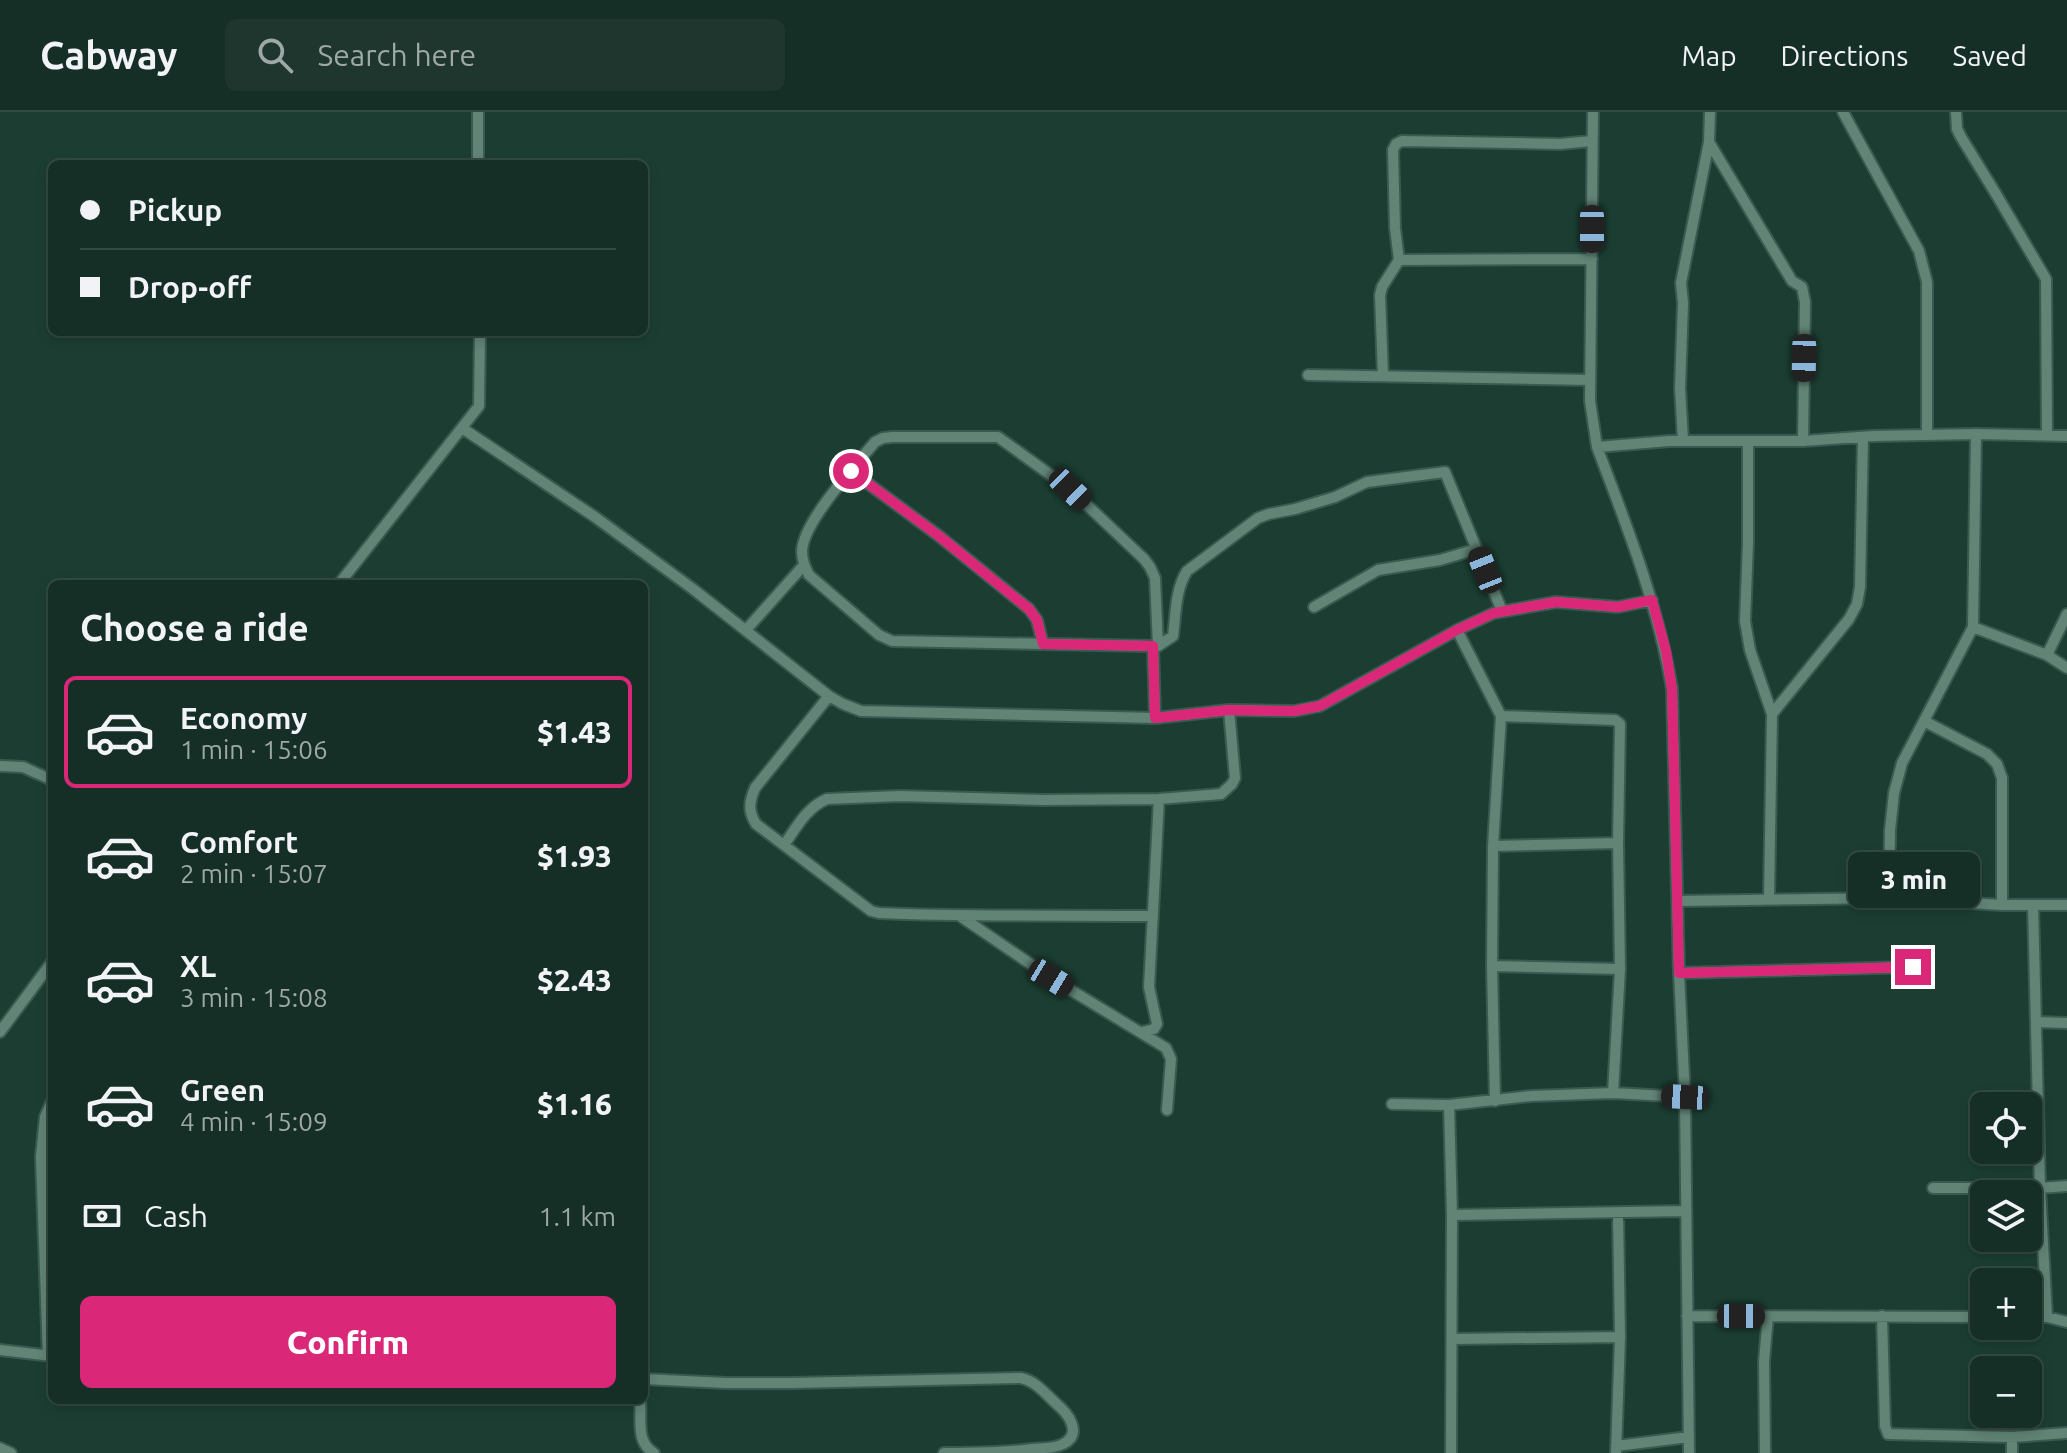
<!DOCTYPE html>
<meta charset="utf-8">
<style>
:root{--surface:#152e26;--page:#1e362e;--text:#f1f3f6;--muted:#9da8a7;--line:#344a43;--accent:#db2777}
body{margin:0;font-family:Ubuntu,sans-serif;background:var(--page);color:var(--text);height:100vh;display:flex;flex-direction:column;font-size:30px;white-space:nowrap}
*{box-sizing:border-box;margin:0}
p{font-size:26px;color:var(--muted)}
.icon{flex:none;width:44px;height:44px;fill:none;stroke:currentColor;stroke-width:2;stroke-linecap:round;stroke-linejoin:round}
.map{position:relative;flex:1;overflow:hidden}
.sheet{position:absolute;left:48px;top:468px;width:600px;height:824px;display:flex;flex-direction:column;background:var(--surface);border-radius:12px;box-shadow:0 4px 12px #0003,0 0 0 2px var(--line)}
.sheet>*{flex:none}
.hud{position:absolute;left:48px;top:48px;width:600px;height:176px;border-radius:12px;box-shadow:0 4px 12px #0003,0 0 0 2px var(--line);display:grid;align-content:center;height:176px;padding:0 32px;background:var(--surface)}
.fabs{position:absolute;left:1970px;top:980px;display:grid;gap:16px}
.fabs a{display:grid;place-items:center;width:72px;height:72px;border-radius:12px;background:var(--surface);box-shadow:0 4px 12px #0003,0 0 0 2px var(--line);font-size:40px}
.end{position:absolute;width:36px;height:36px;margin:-18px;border:10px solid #db2777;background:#fff;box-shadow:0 0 0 4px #fff}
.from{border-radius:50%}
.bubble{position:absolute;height:56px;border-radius:12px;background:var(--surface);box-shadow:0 4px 12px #0003,0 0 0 2px var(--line);font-size:26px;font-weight:800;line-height:56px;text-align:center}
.car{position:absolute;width:24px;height:48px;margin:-24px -12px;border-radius:10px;box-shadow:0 0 6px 2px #0007;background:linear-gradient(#222 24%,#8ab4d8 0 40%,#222 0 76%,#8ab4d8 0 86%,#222 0)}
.hud b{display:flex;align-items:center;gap:28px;height:76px;font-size:30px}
.hud b+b{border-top:2px solid var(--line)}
.hud i{width:20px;height:20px;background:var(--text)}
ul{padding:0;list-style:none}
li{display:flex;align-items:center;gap:24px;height:112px;margin:0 16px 12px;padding:0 16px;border:4px solid transparent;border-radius:12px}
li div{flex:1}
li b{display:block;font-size:30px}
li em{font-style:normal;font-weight:800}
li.active{border-color:var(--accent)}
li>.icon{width:72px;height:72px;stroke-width:1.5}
h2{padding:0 32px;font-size:36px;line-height:96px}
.pay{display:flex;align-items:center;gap:20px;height:88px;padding:0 32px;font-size:30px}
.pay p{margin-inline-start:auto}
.cta{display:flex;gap:16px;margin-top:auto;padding:16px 32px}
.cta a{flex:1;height:92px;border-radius:12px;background:var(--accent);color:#fff;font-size:32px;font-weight:800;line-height:92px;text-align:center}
header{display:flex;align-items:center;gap:48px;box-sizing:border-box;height:112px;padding:0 40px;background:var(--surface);border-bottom:2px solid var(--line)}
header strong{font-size:38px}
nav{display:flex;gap:44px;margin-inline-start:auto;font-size:28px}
.search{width:560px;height:72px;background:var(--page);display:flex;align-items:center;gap:20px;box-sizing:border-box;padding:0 28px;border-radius:12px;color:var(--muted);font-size:30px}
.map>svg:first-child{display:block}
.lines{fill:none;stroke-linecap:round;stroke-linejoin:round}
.street-casing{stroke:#3b5950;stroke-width:14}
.street{stroke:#618476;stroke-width:10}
.route{stroke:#db2777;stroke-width:10}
</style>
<header>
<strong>Cabway</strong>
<div class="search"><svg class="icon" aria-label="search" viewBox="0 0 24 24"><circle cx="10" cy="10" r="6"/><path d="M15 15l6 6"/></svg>Search here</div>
<nav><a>Map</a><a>Directions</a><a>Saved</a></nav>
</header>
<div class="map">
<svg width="2067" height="1341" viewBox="0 0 2067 1341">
<rect width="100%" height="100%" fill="#1c3e32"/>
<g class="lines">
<g class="street-casing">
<path id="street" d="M1593,0L1590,289L1597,335C1627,414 1658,493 1672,577L1679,861L1685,985L1689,1341
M1843,0L1919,139L1927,170V323
M1956,0L1957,17L1961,25L1996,82L2046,167L2047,323
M1709,30L1792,169L1802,175L1805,190L1803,329
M478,52V0
M1399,148L1592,147
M1308,263L1590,268
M1383,264L1380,183L1382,175L1399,148L1395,116L1393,38L1396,32L1402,29L1560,32L1592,29
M462,316L595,405L693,477L829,584L843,592L861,599L1155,606L1229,598L1294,599L1320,594L1457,518L1494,501L1556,490L1618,495L1652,488
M1683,329L1680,276L1683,191L1681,171L1709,30L1710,0
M1748,329V430L1745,509L1750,538L1772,602L1769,787
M1597,335L1669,329H1803L1873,324L1976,322L2067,324
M851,359L939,424L1029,497L1037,508L1043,532
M339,472L479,294L480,220
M1314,495L1378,458L1440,448L1477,437
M1973,515L2047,543L2067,556
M746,518L804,453
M1457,518L1501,604L1493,734L1492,854L1495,989
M1153,534L892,529L879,523L809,463C805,455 802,449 802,439C803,410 855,354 875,330L883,326L893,325H998L1070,377L1144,447L1150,455L1155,466L1158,534
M2047,543L2067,502
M829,584L755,676C749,690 748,699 756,712L871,799L879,801C970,805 1061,803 1152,804
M1772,602L1849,507L1857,492L1860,475L1863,325
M1501,604L1615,608L1620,612L1618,731L1620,857L1613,981
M1155,606L1153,534H1158L1173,524C1176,502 1175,478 1187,459L1258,406L1269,402L1295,397L1335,385L1367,370L1445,360L1502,499
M1924,609L1987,642L1997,652L2002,666V793
M0,654L23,655L52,668
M784,733C796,716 807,695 827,687L900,684L1043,688L1159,687L1221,682L1232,672L1235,666L1229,598
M1493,734L1618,731
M1889,786L1890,718L1894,681L1902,651L1973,515L1976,322
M1677,789L1889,786L2002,793H2067
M960,804L1051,866L1166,936L1171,947L1167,998
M1492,854L1620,857
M1679,861L1913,855
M2036,910L2067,911
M0,920L52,850
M1142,920L1154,917L1157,912L1149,875L1159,687
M1392,992L1449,993L1531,984L1613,981L1685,985
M1449,993L1452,1103L1451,1341
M1933,1076H2040L2033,793
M1452,1103L1686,1099
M1687,1204L1984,1205
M1882,1204L1885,1314L1888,1322L2012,1325L2067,1321
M2028,1205H2047L2067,1210
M2047,1205L2040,1076L2067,1074
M1452,1227L1620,1225
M0,1238L52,1244
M48,1244L41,1045L45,1005L52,989
M644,1267L726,1271H792L1021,1266C1037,1269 1049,1286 1061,1296C1071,1306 1081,1323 1063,1332C1054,1337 1042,1336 1032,1337C1003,1341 974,1341 944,1341
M640,1288C642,1307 635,1330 654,1341
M2012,1325V1341
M1616,1334L1689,1325
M0,1336L11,1341
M1616,1341L1620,1225L1618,1101
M1765,1341L1764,1249L1768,1204"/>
</g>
<use href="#street" class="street"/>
</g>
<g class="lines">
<path class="route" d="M851,359L939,424L1029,497L1037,508L1043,532L1153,534L1155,606L1229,598L1294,599L1320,594L1457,518L1494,501L1556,490L1618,495L1652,488L1666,539L1672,577L1679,861L1913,855"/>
</g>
</svg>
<div class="fabs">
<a><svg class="icon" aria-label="locate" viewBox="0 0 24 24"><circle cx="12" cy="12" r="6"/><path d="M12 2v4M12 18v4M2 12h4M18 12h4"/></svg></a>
<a><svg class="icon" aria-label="layers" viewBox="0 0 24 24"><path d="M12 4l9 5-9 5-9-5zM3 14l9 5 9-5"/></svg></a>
<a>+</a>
<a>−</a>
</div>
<i class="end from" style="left:851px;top:359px"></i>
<i class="end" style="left:1913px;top:855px"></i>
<div class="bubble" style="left:1848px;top:740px;width:132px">3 min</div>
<i class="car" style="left:1592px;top:117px;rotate:180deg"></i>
<i class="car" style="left:1804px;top:246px;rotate:181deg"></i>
<i class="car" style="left:1070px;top:377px;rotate:134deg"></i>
<i class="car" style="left:1485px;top:458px;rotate:338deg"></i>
<i class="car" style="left:1051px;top:866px;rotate:121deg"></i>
<i class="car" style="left:1685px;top:985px;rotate:273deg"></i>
<i class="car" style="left:1741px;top:1204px;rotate:90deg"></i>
<div class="hud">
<b><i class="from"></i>Pickup</b>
<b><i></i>Drop-off</b>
</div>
<section class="sheet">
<h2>Choose a ride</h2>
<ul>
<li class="active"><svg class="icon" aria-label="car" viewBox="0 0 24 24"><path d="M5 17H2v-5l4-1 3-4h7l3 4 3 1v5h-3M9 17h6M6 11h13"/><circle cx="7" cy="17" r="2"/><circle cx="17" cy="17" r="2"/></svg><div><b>Economy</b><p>1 min · 15:06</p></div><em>$1.43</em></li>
<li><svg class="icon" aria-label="car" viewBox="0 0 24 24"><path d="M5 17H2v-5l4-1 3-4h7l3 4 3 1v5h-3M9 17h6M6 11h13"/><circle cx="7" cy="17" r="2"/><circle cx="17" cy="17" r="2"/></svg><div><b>Comfort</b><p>2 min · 15:07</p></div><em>$1.93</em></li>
<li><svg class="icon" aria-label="car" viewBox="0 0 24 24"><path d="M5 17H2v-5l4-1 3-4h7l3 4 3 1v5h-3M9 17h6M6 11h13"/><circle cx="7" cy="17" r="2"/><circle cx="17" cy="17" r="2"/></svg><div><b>XL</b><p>3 min · 15:08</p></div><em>$2.43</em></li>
<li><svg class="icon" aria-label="car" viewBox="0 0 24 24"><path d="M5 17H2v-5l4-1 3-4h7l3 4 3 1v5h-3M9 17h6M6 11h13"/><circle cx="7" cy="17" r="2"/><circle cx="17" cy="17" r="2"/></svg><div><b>Green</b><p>4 min · 15:09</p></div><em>$1.16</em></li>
</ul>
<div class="pay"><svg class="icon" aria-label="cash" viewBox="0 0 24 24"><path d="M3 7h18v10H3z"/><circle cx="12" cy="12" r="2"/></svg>Cash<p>1.1 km</p></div>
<div class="cta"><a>Confirm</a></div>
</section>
</div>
